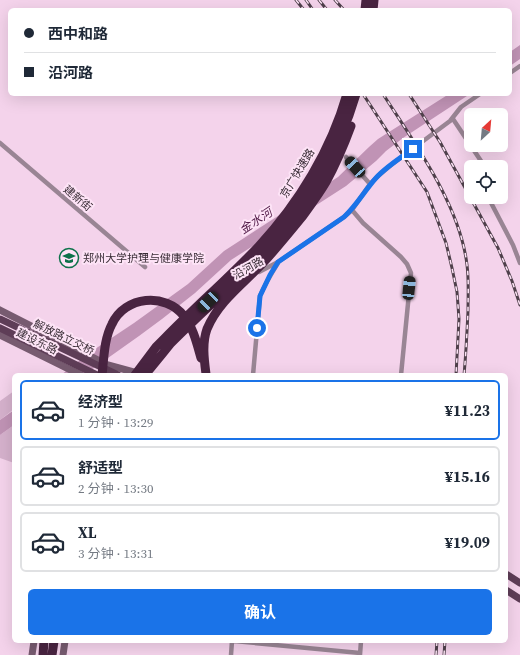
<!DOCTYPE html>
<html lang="zh">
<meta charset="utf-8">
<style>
:root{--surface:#fff;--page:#f6f6f7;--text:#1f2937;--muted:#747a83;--line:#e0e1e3;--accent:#1a73e8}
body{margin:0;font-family:"Source Serif 4","Noto Sans SC",serif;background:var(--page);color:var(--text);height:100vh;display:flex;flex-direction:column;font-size:15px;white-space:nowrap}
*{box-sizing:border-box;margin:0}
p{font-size:13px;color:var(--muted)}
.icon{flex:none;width:22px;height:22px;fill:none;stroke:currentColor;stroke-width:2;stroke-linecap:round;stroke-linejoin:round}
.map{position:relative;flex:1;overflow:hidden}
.drawer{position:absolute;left:12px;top:373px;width:496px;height:270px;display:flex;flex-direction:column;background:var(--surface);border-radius:6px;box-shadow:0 4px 16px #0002}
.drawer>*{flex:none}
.top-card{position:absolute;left:8px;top:8px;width:504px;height:88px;border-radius:6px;box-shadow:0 4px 16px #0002;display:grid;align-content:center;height:88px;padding:0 16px;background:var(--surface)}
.needle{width:26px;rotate:26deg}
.tools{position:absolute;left:464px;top:108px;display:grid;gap:8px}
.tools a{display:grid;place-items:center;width:44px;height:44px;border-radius:6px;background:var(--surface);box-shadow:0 4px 16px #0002;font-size:20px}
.end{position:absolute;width:18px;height:18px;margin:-9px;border:5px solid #1a73e8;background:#fff;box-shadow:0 0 0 2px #fff}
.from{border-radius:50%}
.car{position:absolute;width:12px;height:24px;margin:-12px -6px;border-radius:5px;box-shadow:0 0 3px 1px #0007;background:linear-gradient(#222 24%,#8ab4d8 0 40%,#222 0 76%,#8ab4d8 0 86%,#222 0)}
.top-card b{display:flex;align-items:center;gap:14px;height:38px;font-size:15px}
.top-card b+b{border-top:1px solid var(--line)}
.top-card i{width:10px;height:10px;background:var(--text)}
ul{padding:7px 0 0;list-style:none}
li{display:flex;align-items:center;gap:12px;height:60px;margin:0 8px 6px;padding:0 8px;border:2px solid var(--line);border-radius:6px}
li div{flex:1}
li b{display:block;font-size:15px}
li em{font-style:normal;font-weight:700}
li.selected{border-color:var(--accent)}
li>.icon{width:36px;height:36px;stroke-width:1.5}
.cta{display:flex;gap:8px;margin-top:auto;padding:8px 16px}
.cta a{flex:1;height:46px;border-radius:6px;background:var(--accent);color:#fff;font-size:16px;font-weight:700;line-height:46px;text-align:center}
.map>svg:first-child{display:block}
.green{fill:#d5b1cc}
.water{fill:#c093b5}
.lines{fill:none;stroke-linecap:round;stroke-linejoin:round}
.street{stroke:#998594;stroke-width:4.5}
.secondary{stroke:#775b70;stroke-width:7}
.primary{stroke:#5e3d57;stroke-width:7}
.highway{stroke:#492441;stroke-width:9}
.rail-casing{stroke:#4f404b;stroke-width:3}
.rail{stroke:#fde3f6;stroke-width:1.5;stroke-dasharray:4.5;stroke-linecap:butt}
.route{stroke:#1a73e8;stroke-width:5}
.labels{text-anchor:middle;stroke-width:4;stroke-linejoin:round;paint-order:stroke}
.street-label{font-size:11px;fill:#382c35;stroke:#fde3f6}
.poi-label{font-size:11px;fill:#382c35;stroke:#fde3f6;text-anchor:start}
.water-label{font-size:12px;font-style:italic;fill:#56204c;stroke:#fde3f6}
</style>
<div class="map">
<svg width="520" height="655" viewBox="0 0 520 655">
<rect width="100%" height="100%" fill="#f4d3eb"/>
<path class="green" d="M14,391V409L0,420V401Z
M14,425V463L0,458V435Z"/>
<path class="water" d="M520,45V59L510,66V52Z
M449,94H470L403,138L386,151L376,161L346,186L231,260L195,293L162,319L139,336L84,375H61L89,353L134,323L188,284L224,251L338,177L369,147L378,139Z
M14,410V425L0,435V420Z"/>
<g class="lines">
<path class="street" d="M510,73L520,66
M453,119L485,167
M0,143L145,267
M346,157L370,184
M488,197L513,245L520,263
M352,210L363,223L401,257L407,264L411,273L401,375
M259,272L278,262L344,217L352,210L370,184L378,176L391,165L450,121L461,107L480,94
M253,375L260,296C265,284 271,274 278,263
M234,641L360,653
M231,655L232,641
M360,655L361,641"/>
<path class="secondary" d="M0,310L108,365L141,374
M0,335L81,375
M32,655L34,641
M63,655L65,641"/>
<path class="primary" d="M0,319L118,375
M0,328L97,375
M506,574L520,583
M506,590L520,599"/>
<path class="highway" d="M365,10L366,0
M373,10L374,0
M206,374C204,359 202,343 207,329C218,302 243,284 262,264C276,249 289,233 302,217C310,206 319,194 326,182C336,164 344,145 351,126
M102,375C104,358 104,339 112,324C125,296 165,292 184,316C193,327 197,344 201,358
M135,375L156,347L165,338C196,306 229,278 259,246C299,203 331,150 347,94
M145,375L163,353L171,343C202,312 235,283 265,251C306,207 339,152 356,94
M43,655L44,641
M52,655L54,641"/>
<g class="rail-casing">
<path id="rail" d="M296,0L304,10
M306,0L313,10
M319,0L327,10
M335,0L344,10
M363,94L427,192L446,243L452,268L457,292L459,319L456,375
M383,94C415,144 460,205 467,265C469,280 468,296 468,311C467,332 466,354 464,375
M409,94L440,142L498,248L512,281L520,305
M436,655L437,641
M444,655L445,641"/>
</g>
<use href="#rail" class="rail"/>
</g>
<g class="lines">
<path class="route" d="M257,328L260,296L270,275L278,262L344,217C357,205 365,190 376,178C386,167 400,158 413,149"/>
</g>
<defs>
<g id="university-ring" transform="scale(1)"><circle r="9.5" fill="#fde3f6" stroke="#0d724a" stroke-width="1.5"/><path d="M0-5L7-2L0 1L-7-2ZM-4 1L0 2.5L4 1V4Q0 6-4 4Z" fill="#0d724a"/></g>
</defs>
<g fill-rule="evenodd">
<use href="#university-ring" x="69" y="258"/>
</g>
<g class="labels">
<g class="street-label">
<text transform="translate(297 173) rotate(-59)" y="4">京广快速路</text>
<text transform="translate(78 198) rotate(40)" y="4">建新街</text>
<text transform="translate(248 268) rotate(-29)" y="4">沿河路</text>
<text transform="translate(64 337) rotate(26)" y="4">解放路立交桥</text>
<text transform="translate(37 341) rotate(26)" y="4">建设东路</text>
</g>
<g class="poi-label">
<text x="83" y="262">郑州大学护理与健康学院</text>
</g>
<g class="water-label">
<text transform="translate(256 221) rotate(-33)" y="4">金水河</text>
</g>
</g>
</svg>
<div class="tools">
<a><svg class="needle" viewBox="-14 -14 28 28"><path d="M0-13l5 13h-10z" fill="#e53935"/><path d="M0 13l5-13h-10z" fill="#747a83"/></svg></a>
<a><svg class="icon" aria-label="locate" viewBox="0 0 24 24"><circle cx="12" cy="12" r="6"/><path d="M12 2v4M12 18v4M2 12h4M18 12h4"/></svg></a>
</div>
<i class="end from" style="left:257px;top:328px"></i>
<i class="end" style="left:413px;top:149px"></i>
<i class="car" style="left:355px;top:167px;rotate:318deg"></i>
<i class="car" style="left:409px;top:288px;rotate:6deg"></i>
<i class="car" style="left:208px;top:302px;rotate:226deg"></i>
<div class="top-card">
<b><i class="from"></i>西中和路</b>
<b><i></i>沿河路</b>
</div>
<section class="drawer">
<ul>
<li class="selected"><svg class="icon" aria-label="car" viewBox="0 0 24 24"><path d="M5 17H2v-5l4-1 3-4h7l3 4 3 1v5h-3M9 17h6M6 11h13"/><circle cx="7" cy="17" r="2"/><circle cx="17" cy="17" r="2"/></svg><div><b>经济型</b><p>1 分钟 · 13:29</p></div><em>¥11.23</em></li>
<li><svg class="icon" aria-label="car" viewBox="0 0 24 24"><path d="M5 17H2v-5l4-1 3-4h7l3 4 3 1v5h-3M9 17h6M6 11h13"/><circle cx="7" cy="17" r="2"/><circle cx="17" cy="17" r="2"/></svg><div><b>舒适型</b><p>2 分钟 · 13:30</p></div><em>¥15.16</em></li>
<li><svg class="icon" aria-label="car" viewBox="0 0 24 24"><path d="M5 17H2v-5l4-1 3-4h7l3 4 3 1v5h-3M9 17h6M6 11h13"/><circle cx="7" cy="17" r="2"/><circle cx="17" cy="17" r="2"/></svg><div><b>XL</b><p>3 分钟 · 13:31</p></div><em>¥19.09</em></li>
</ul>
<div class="cta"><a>确认</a></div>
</section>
</div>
